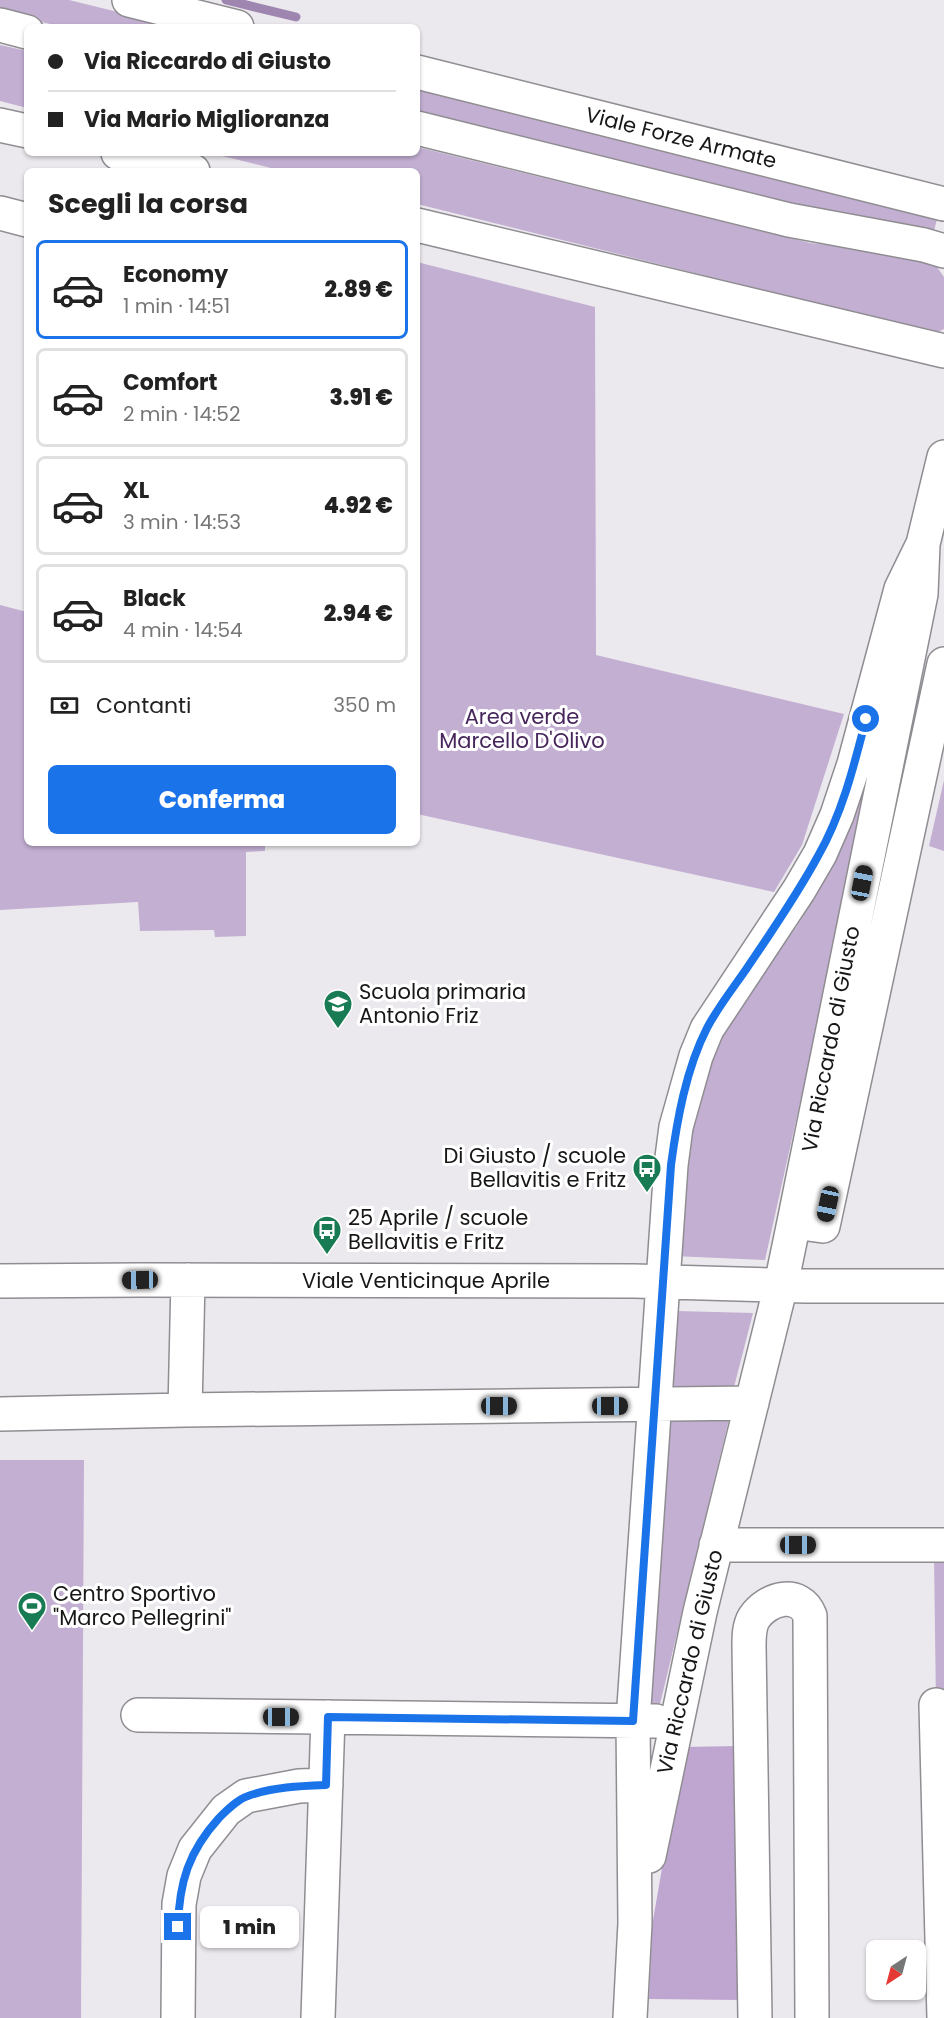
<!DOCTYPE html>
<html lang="it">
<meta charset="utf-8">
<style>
:root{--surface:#fff;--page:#f6f6f6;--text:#222;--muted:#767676;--line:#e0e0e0;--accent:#1a73e8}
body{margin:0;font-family:Poppins,sans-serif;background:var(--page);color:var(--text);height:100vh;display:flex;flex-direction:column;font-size:22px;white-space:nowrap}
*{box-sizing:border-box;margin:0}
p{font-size:20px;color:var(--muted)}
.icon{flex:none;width:33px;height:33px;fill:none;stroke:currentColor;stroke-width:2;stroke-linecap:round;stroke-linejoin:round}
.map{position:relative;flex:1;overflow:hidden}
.drawer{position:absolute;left:24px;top:168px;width:396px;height:678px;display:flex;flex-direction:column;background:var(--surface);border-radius:9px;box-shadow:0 2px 4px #0004}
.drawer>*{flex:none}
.banner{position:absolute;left:24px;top:24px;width:396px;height:132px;border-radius:9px;box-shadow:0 2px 4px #0004;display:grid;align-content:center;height:132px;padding:0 24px;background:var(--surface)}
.needle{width:39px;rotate:216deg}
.buttons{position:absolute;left:866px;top:1940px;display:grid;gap:12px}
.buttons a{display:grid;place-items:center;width:60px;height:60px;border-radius:9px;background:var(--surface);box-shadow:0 2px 4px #0004;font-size:30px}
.end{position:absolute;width:27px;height:27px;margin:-14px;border:8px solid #1a73e8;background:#fff;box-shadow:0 0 0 3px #fff}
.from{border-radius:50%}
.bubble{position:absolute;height:42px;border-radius:9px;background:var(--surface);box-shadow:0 2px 4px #0004;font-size:20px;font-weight:800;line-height:42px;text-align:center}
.car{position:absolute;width:18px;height:36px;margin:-18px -9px;border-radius:8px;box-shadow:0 0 4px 2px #0007;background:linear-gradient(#222 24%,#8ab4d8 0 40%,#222 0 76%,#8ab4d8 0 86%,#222 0)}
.banner b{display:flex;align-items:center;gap:21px;height:57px;font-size:22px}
.banner b+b{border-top:2px solid var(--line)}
.banner i{width:15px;height:15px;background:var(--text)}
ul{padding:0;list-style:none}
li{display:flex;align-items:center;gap:18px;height:99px;margin:0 12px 9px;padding:0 12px;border:3px solid var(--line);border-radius:9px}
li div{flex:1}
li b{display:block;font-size:22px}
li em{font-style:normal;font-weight:800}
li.selected{border-color:var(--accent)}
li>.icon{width:54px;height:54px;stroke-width:1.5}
h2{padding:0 24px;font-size:27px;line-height:72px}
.pay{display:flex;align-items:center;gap:15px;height:66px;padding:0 24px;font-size:22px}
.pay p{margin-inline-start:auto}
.button{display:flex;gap:12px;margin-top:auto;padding:12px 24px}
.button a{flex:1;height:69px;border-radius:9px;background:var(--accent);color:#fff;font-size:24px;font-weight:800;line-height:69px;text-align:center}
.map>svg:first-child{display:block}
.green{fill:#c3afd2}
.forest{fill:#bfa6d1}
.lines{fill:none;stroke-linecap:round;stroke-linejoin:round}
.stream{stroke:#9e86b0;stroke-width:9}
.minor-casing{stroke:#908d92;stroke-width:36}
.minor{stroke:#fff;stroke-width:33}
.route{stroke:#1a73e8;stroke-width:8}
.labels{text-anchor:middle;stroke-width:6;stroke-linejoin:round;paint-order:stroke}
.street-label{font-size:21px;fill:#181718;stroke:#fff}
.park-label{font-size:21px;fill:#47265c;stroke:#fff}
.poi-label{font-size:21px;fill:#181718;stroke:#fff;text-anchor:start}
</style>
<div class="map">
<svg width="944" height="2018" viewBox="0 0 944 2018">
<rect width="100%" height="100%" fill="#ece9ee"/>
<path class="green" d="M0,0H69L179,27H63L0,12Z
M0,45L27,51V108L0,101Z
M417,85L939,212L932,238L417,113Z
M417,147L810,243L855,248L922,258L937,267L944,277V329L936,333L417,204V171H283L210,153H417Z
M417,262L595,307L596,655L844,714L802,845L774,892L417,814Z
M0,605L27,612V843H265V851L246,852V936L215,937L214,930L140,931L138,902L0,910Z
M868,755L877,756L765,1260L673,1256L681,1174L708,1057L738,1008L797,926L814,898Z
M944,780V851L929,846Z
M677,1311L753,1313L733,1391L673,1389Z
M730,1415L660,1704L642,1709L667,1417Z
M0,1460H84L81,2018H0Z
M934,1556H944V2018L936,1705Z"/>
<path class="forest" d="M736,1746L738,2000L649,1999L652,1926L683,1747Z"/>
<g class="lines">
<path class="stream" d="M226,0L296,17"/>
<g class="minor-casing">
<path id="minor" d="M129,0L237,27
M0,25L27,32
M417,72L944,204
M0,125L27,131
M417,128L789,220L924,245L944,251
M118,153L193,171
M0,213L27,220
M417,225L944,351
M794,1222L823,1226L944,664
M0,1281L140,1280L634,1281L805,1286H944
M185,1410L188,1280
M0,1414L185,1410L752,1403
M716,1545H944
M936,1705L944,2018
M138,1715L656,1721
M649,1856L700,1612L781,1285L794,1222L921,594L923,544L944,457
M178,2018L179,1904L184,1876L195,1849L226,1810L246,1796L299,1786L326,1785
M318,2018L328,1717
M630,2018L635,1923L633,1721L671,1165L676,1127L685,1095L696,1056L707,1029L799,890L820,854L837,815L854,764L901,589L923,544
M755,2018L749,1646C749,1637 749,1626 754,1618C767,1598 800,1589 810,1616L812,2018"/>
</g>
<use href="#minor" class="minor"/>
</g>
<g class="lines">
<path class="route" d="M178,1927C179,1882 189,1851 219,1818C227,1810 238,1799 248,1796C273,1787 300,1786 326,1785L328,1717L633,1721L671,1165C677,1120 686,1069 707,1028C718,1007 734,987 747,968C772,931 797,895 818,856C842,814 854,766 866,719"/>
</g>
<defs>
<g id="school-pin" transform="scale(1.5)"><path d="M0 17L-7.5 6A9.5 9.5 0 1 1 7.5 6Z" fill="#197b54" stroke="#fff"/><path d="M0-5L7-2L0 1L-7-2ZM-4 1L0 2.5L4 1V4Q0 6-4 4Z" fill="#fff"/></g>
<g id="bus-pin" transform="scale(1.5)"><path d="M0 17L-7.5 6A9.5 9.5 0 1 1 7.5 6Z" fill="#197b54" stroke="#fff"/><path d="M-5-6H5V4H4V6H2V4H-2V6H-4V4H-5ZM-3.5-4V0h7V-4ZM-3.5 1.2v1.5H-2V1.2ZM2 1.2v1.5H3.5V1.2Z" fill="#fff"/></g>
<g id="stadium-pin" transform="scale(1.5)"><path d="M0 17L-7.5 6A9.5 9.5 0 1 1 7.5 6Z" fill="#197b54" stroke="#fff"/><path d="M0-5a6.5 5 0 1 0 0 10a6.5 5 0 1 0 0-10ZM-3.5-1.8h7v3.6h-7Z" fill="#fff"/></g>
</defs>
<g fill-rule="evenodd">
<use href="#school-pin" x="338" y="1004"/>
<use href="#bus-pin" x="647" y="1168"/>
<use href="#bus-pin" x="327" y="1230"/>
<use href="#stadium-pin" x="32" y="1606"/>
</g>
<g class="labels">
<g class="street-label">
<text transform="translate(681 138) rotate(14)" y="7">Viale Forze Armate</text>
<text transform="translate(831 1039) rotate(-79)" y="7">Via Riccardo di Giusto</text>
<text x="426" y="1288">Viale Venticinque Aprile</text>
<text transform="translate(690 1662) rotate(-77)" y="7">Via Riccardo di Giusto</text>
</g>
<g class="park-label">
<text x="522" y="724">Area verde<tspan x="522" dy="24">Marcello D'Olivo</tspan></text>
</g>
<g class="poi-label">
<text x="359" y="999">Scuola primaria<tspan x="359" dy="24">Antonio Friz</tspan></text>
<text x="626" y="1163" text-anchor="end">Di Giusto / scuole<tspan x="626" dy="24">Bellavitis e Fritz</tspan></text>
<text x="348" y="1225">25 Aprile / scuole<tspan x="348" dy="24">Bellavitis e Fritz</tspan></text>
<text x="53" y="1601">Centro Sportivo<tspan x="53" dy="24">"Marco Pellegrini"</tspan></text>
</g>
</g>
</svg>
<div class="buttons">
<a><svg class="needle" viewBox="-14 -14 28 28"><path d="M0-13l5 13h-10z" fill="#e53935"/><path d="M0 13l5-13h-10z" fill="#767676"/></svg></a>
</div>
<i class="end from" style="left:866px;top:719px"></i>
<i class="end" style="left:178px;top:1927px"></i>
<div class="bubble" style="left:200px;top:1906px;width:99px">1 min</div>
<i class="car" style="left:862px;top:883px;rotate:11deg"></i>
<i class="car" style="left:828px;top:1204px;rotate:192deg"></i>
<i class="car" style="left:140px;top:1280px;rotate:269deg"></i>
<i class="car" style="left:499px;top:1406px;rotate:90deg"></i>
<i class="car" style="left:610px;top:1406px;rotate:90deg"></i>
<i class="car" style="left:798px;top:1545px;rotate:90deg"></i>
<i class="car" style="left:281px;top:1717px;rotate:90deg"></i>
<div class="banner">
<b><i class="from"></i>Via Riccardo di Giusto</b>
<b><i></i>Via Mario Miglioranza</b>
</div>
<section class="drawer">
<h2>Scegli la corsa</h2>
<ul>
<li class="selected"><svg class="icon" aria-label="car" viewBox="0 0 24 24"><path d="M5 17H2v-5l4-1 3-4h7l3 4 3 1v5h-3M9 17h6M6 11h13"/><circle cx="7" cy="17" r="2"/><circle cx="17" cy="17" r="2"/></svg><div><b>Economy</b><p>1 min · 14:51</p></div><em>2.89 €</em></li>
<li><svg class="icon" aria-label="car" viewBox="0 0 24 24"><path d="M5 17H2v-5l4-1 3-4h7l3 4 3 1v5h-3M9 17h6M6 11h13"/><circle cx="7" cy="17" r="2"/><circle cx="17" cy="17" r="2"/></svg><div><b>Comfort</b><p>2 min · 14:52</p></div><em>3.91 €</em></li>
<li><svg class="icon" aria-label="car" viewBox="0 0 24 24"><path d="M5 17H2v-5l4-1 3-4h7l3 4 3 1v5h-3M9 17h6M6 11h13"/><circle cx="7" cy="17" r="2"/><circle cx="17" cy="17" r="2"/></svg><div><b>XL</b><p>3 min · 14:53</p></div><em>4.92 €</em></li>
<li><svg class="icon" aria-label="car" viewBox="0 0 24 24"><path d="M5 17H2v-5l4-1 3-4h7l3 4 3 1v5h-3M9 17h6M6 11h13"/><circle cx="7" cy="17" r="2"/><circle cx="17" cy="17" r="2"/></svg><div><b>Black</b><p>4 min · 14:54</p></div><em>2.94 €</em></li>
</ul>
<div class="pay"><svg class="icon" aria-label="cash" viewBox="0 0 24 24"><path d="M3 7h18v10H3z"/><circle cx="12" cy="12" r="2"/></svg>Contanti<p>350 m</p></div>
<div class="button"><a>Conferma</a></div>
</section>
</div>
